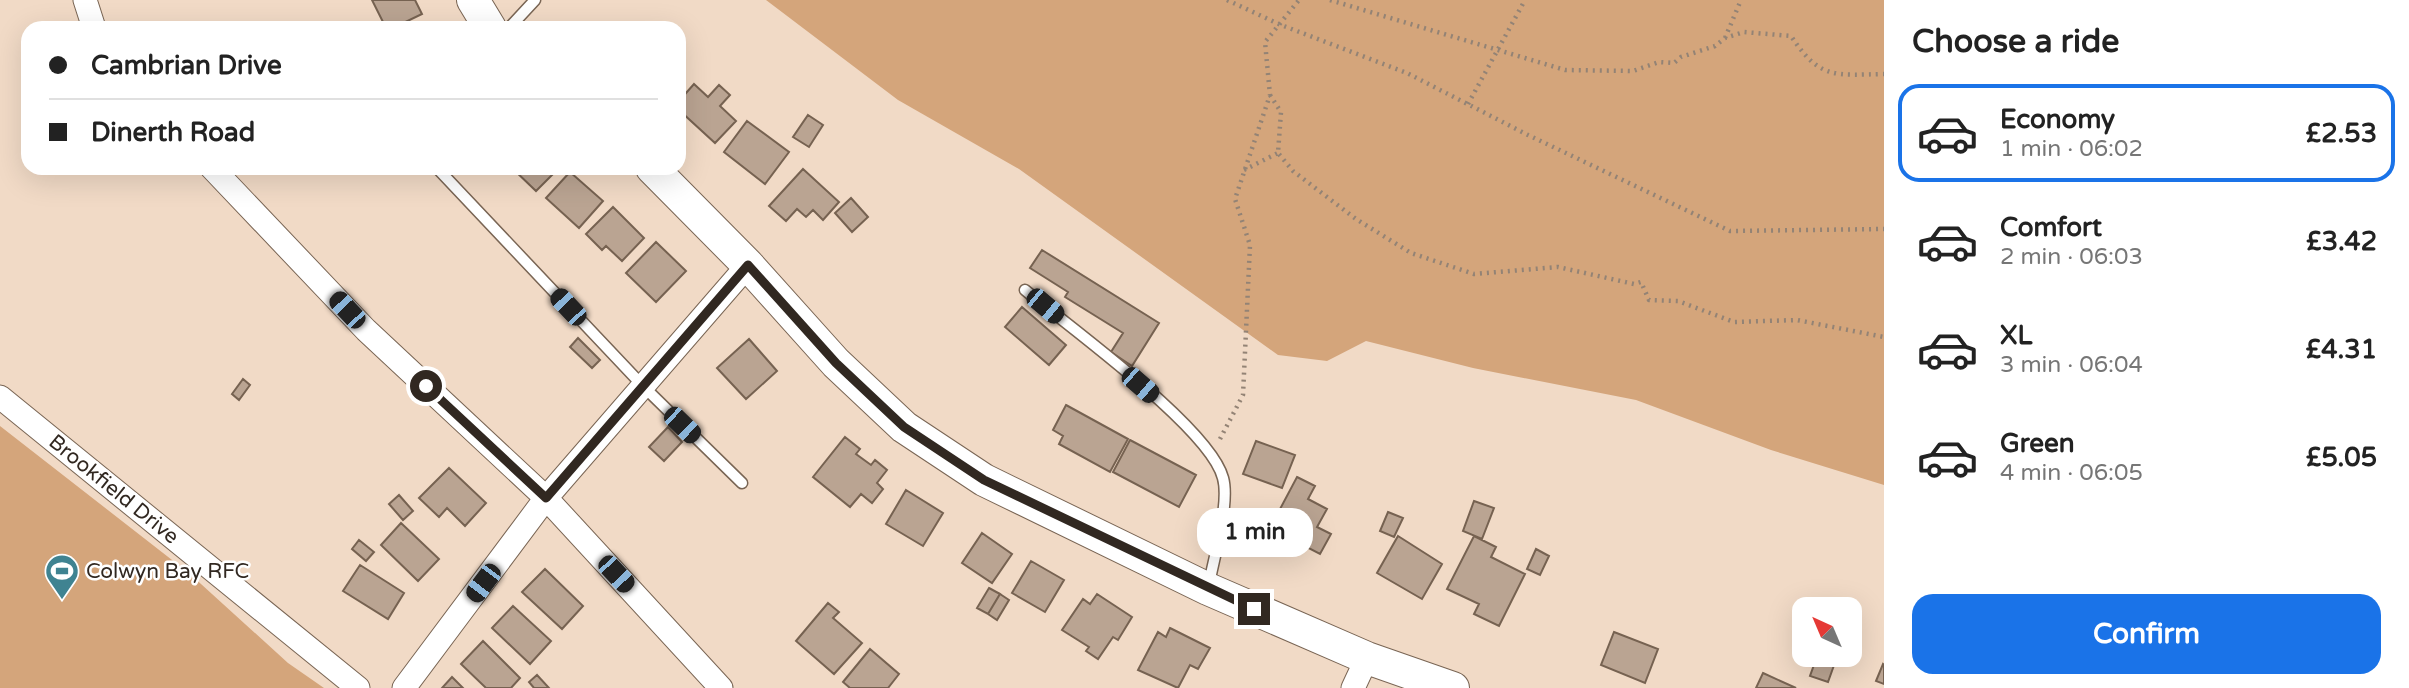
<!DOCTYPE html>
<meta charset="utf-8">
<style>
:root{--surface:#fff;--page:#f6f6f6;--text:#222;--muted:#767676;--line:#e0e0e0;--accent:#1a73e8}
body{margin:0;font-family:"Varela Round",sans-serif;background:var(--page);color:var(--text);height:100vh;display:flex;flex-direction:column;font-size:26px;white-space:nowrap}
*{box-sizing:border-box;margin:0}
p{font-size:23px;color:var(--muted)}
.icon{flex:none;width:38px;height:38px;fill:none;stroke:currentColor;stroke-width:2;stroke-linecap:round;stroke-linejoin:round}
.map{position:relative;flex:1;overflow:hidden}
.sheet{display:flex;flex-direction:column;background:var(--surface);width:525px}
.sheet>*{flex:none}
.top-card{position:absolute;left:21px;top:21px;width:665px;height:154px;border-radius:21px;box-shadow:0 7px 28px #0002;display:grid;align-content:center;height:154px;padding:0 28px;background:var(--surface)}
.needle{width:46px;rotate:316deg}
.fabs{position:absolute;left:1792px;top:597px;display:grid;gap:14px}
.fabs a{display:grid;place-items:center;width:70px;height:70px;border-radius:14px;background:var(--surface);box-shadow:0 7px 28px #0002;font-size:35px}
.end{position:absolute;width:32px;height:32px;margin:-16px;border:9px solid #312821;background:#fff;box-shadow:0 0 0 4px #fff}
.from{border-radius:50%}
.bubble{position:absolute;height:49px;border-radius:21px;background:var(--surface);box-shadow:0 7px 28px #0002;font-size:23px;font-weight:800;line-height:49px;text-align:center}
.car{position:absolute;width:21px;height:42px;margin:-21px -10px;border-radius:9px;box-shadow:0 0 5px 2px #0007;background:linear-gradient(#222 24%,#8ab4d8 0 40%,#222 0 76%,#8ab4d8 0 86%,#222 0)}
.top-card b{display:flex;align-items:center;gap:24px;height:66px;font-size:26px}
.top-card b+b{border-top:2px solid var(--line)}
.top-card i{width:18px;height:18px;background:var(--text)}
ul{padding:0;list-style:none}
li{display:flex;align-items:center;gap:21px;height:98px;margin:0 14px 10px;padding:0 14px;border:4px solid transparent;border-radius:21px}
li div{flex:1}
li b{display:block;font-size:26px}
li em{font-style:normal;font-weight:800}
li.current{border-color:var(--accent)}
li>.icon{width:63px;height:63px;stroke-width:1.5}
h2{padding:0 28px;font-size:32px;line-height:84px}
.cta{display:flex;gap:14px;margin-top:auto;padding:14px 28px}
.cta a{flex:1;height:80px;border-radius:21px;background:var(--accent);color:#fff;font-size:28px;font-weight:800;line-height:80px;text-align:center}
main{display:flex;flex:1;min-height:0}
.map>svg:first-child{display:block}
.green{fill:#d4a57b}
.building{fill:#baa492;stroke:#766251;stroke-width:2}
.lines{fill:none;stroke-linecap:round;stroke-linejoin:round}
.lane-casing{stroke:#796554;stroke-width:13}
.street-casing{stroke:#796554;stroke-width:25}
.secondary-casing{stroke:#796554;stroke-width:34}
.path{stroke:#938375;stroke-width:4.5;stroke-dasharray:2 5;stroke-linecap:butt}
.lane{stroke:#fff;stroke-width:10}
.street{stroke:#fff;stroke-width:23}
.secondary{stroke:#fff;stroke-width:32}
.route{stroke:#312821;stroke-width:9}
.labels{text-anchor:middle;stroke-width:5;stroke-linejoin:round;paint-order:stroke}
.street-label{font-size:21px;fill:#312821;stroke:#fff}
.poi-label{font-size:21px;fill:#312821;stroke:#fff;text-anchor:start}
</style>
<main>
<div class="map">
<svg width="1884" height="688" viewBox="0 0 1884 688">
<rect width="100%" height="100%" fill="#f1dac6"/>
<path class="green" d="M766,0H1884V485L1771,450L1636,400L1473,368L1366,341L1327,361L1278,355L1019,169L898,100Z
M0,426L190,574L288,663L324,688H0Z"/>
<path class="building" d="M372,0H415L422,14L393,28H386Z
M694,84L708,97L719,85L730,95L720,106L736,121L715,143L679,110V101Z
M808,115L823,125L809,147L793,137Z
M747,121L789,152L765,184L724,152Z
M512,168H559L536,191Z
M803,169L839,202L823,220L813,210L806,217L797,209L786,221L769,206Z
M570,172L603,201L579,228L546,198Z
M851,198L868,217L852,232L835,213Z
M613,207L644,238L622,261L606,246L602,250L586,234Z
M656,242L686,271L656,302L626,273Z
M1042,250L1159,323L1132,366L1111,352L1123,333L1065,297L1068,292L1030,268Z
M1022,307L1066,345L1049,365L1005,327Z
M578,338L600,360L592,368L570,347Z
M749,339L777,371L746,399L717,368Z
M243,379L250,385L239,400L232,394Z
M1066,405L1128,439L1110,472L1059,444L1063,436L1053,430Z
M668,427L682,442L664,461L649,447Z
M845,437L860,449L856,454L871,465L875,460L887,470L877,483L883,489L872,503L861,494L850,507L813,477Z
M1130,440L1196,475L1179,507L1113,472Z
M1256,441L1295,455L1282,488L1243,474Z
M449,468L486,503L465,526L447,508L439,517L419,498Z
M1297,477L1315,486L1308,499L1327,509L1317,527L1331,534L1320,554L1270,528Z
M906,490L943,513L923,546L886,524Z
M399,495L413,511L403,520L389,504Z
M1474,501L1494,508L1482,539L1463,531Z
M1388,512L1403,518L1394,537L1380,531Z
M401,523L439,559L418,581L381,545Z
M982,533L1012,554L992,583L962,563Z
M1398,536L1442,564L1422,599L1377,573Z
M1474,536L1496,547L1491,557L1525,574L1499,626L1474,614L1479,604L1447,589Z
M359,540L374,552L366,561L352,549Z
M1536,549L1549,556L1540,575L1527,569Z
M1031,561L1064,580L1045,612L1012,593Z
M360,565L404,593L388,619L343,591Z
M545,569L583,606L562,629L522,592Z
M989,588L1000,594L988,614L977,608Z
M1000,594L1009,600L997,620L988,614Z
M1097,594L1132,617L1118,640L1113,637L1098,659L1086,651L1089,647L1062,630L1083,599L1090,604Z
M828,603L839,612L833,618L862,643L834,674L796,641Z
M513,606L551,641L530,664L492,628Z
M1170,628L1210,648L1198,669L1190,665L1178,688L1138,670L1158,632L1166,637Z
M1614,632L1658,649L1645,683L1601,665Z
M483,641L520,678L511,688H486L461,664Z
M870,649L899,674L888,688H850L843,682Z
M1818,654H1838L1828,682L1810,676Z
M1883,664L1884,665V684L1876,681Z
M1763,673L1796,688H1756Z
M537,675L549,688H534L529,682Z
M452,677L463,688H442Z"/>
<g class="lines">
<g class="lane-casing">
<path id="lane" d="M509,28L535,0
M437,168L643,386L742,483
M1025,290C1069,327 1210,428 1223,478C1230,503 1214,557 1209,584"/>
</g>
<g class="street-casing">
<path id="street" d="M85,0L94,28
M212,168L366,330L546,498L721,688
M0,397L358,688
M404,688L546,498L748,265
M1353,688L1367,658"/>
</g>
<g class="secondary-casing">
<path id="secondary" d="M473,0L490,28
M652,168L748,265L836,363L904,427L984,480L1208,589L1367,658L1453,688"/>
</g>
<path class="path" d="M1227,0L1281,25L1407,73L1528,135L1730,231L1884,229
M1330,0L1565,70L1633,71L1659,62L1674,63L1681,57L1715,46L1725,38L1744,32L1791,36C1820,80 1835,75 1884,74
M1725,38L1741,0
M1270,95L1281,112L1278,153L1293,171L1356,219L1411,253L1474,274L1558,267L1634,284L1641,282L1649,300L1678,301L1734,322L1797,320L1884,337
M1468,104L1525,0
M1244,170L1278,153
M1220,439L1243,395L1250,245L1235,199L1270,95L1265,42L1299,0"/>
<use href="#lane" class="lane"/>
<use href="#street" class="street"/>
<use href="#secondary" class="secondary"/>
</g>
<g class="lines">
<path class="route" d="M426,386L546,498L748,265L836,363L904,427L984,480L1254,609"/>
</g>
<defs>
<g id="stadium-pin" transform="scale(1.75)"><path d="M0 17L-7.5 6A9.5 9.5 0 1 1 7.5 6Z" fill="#3f8391" stroke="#fff"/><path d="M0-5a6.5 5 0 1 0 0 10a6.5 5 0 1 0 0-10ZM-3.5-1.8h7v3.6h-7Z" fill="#fff"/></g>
</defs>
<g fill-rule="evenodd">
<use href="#stadium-pin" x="62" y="571"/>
</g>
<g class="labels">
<g class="street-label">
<text transform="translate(114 489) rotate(39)" y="7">Brookfield Drive</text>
</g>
<g class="poi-label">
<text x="86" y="578">Colwyn Bay RFC</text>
</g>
</g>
</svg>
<div class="fabs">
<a><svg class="needle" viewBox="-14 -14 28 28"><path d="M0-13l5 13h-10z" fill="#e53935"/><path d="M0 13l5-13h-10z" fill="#767676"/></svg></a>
</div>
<i class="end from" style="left:426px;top:386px"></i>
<i class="end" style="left:1254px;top:609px"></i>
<div class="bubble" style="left:1197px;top:508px;width:116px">1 min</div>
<i class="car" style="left:1045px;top:306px;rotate:130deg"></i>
<i class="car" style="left:568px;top:307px;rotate:317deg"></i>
<i class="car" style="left:347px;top:310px;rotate:317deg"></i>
<i class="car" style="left:1140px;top:385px;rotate:131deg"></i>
<i class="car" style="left:682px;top:425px;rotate:134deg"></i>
<i class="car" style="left:616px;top:574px;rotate:137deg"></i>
<i class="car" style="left:483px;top:583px;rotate:217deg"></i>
<div class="top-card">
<b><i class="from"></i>Cambrian Drive</b>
<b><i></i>Dinerth Road</b>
</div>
</div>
<section class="sheet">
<h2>Choose a ride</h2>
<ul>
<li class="current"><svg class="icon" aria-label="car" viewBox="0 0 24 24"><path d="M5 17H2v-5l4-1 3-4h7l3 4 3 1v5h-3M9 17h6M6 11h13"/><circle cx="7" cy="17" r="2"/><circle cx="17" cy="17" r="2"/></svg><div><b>Economy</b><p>1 min · 06:02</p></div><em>£2.53</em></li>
<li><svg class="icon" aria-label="car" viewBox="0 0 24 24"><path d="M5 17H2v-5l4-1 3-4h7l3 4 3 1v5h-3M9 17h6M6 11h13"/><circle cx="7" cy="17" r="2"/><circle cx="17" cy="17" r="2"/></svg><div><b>Comfort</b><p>2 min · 06:03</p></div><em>£3.42</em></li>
<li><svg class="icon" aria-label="car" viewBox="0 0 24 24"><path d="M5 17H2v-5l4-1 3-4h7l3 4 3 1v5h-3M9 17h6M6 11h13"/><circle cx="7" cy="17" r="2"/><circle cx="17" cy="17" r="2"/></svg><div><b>XL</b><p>3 min · 06:04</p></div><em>£4.31</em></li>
<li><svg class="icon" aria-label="car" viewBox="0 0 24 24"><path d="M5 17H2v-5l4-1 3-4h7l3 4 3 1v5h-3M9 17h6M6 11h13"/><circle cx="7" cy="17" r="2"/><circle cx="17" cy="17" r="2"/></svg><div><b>Green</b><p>4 min · 06:05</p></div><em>£5.05</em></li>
</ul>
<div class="cta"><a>Confirm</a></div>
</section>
</main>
